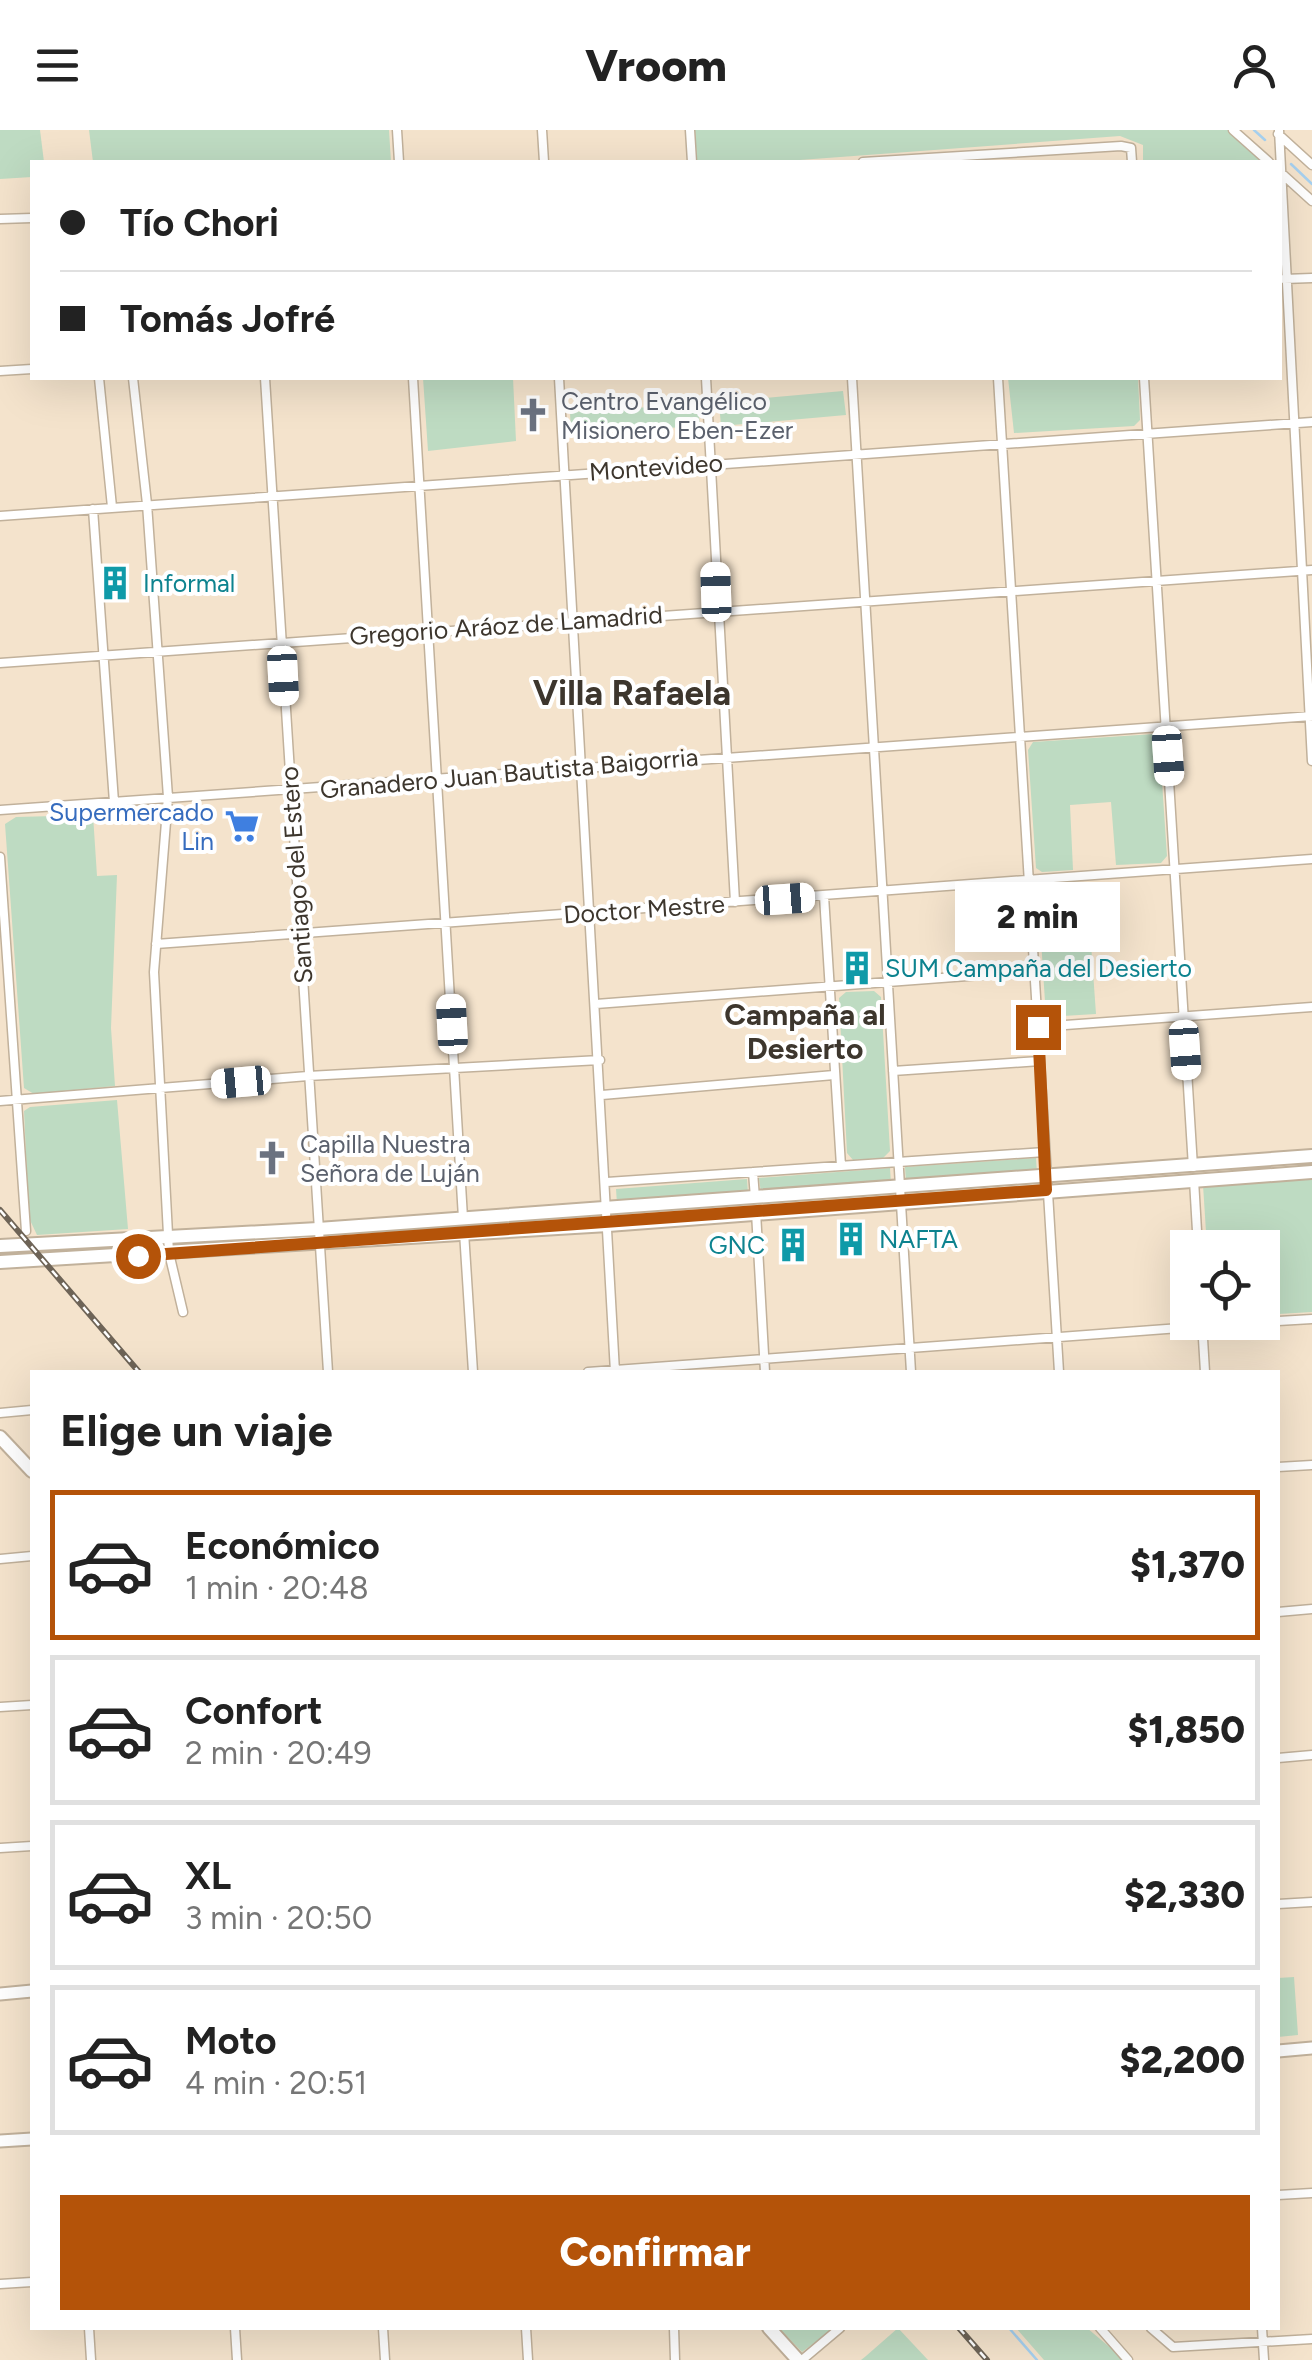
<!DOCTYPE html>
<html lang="es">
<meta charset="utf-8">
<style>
:root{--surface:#fff;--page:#f2f2f2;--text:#222;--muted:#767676;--line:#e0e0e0;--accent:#b45309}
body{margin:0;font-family:Figtree,sans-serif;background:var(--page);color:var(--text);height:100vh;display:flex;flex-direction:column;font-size:38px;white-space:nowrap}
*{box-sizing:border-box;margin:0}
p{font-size:32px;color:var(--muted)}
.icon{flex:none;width:55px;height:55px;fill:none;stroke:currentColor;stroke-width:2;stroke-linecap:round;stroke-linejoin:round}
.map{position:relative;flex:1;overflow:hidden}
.drawer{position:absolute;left:30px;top:1240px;width:1250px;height:960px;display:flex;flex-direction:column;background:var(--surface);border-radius:0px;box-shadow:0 10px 40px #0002}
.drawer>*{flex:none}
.top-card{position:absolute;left:30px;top:30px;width:1252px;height:220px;border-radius:0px;box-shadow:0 10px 40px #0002;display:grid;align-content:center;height:220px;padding:0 30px;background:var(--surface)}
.buttons{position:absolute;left:1170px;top:1100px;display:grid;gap:20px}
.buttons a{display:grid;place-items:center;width:110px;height:110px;border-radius:0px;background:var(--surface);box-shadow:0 10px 40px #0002;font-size:50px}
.end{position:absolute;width:45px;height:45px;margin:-22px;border:12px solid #b45309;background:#fff;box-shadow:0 0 0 5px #fff}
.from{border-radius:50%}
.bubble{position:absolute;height:70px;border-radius:0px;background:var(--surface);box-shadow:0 10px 40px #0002;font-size:32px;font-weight:800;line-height:70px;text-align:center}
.car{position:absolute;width:30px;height:60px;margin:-30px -15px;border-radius:12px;box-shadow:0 0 8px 2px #0007;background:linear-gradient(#fff 24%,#345 0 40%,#fff 0 76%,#345 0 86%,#fff 0)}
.top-card b{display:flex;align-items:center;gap:35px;height:95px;font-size:38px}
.top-card b+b{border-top:2px solid var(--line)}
.top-card i{width:25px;height:25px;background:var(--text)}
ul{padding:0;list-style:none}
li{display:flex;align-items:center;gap:30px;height:150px;margin:0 20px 15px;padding:0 10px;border:5px solid var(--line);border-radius:0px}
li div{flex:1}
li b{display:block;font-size:38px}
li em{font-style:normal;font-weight:800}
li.active{border-color:var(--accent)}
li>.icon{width:90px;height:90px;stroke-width:1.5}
h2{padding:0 30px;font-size:45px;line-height:120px}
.button{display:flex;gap:20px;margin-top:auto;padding:20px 30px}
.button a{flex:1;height:115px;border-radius:0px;background:var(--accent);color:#fff;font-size:40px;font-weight:800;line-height:115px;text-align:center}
header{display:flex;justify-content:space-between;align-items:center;height:130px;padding:0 30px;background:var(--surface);font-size:45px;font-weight:800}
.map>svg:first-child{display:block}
.green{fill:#bedbc2}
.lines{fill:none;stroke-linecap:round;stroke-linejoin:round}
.stream{stroke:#a6d0ef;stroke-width:2.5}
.street-casing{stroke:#c1b19b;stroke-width:11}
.secondary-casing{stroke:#c1b19b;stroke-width:15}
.primary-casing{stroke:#c1b19b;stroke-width:16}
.street{stroke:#fff;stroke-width:8}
.secondary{stroke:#fff;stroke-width:11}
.primary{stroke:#fff;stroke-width:12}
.rail-casing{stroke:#6e6457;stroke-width:6}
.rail{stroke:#fff;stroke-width:2.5;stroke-dasharray:8;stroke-linecap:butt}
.route{stroke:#b45309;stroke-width:12}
.labels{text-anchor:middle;stroke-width:8;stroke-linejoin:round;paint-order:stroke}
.worship-label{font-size:25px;fill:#5b616d;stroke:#fff;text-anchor:start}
.street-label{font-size:25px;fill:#3d362d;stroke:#fff}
.culture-label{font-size:25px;fill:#0d838f;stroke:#fff;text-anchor:start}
.shop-label{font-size:25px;fill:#366cbe;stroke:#fff;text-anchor:end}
.quarter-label{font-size:30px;font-weight:bold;fill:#3d362d;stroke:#fff}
.district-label{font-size:35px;font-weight:bold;fill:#3d362d;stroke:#fff}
</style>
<header><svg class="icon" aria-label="menu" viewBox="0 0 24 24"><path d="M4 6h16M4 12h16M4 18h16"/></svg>Vroom<svg class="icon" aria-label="person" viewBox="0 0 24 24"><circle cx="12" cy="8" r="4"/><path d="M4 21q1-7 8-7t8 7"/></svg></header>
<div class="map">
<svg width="1312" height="2230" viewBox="0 0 1312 2230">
<rect width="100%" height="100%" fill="#f4e3cc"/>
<path class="green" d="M0,0H40L44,32H32V47L0,49Z
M89,0H389L391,32H93Z
M695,0H1233L1269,32H1143V15L1120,6L773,32H697Z
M423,248H513L516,311L428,321Z
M1008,248H1138L1140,290L1134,296L1014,303Z
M843,261L846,285L721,296L719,272Z
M698,274L700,296L571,304L570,282Z
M1154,604L1159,607L1167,726L1161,733L1116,735L1111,672L1070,675L1073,740L1042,742L1036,738L1028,620L1033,612Z
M93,685L97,746L117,745L111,898L115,956L34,964L24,958L5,694L16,687Z
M1087,758L1096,884L1046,887L1038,764Z
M874,861L881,867L890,1021L883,1028L853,1030L847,1023L839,868L846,862Z
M117,970L128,1099L37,1105L29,1088L24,981L30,977Z
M1036,1028L1037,1043L906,1052L905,1037Z
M890,1038L891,1054L761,1063L759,1048Z
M747,1049L748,1064L617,1074L616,1059Z
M1312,1049V1182L1263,1185L1262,1118L1207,1117L1203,1055Z
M1294,1847L1298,1905L1278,1907V1848Z
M779,2198H834L802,2222Z
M898,2198L928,2230H861L866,2226Z
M1016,2198H1087L1125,2230H1044Z"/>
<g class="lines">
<path class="stream" d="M1254,0L1265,10
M1291,34L1312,54
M1009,2198L1037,2230"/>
<g class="street-casing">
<path id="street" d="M397,0L399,32
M542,0L544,32
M690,0L692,32
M1233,0L1269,32
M1279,0L1312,631
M1278,4L1312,35
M863,32L1121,16L1131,18L1132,32
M1280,42L1312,71
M0,89L32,88
M1284,149L1312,148
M0,241L32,239
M99,248L112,377
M133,248L147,374L168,667L154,842L169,1123L183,1182
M265,248L328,1242
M413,248L463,1088
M559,248L615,1242
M706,248L735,772
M852,248L911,1242
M998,248L1059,1242
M1144,248L1193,1037
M93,379L114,672
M0,386L1312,292
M0,533L1312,440
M0,680L1312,586
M0,727L26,1101
M824,766L841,1036
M156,814L1312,729
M596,874L1034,841
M1038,897L1312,877
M893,941L1040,931
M602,965L834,945
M0,971L308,946L600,930
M753,1042L755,1068
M1194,1050L1198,1118
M607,1052L1045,1022
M756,1082L765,1242
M464,1102L473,1242
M1202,1192L1205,1242
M1262,1192L1312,1189
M588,1242L1260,1192
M0,1283L32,1280
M1278,1337L1312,1335
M0,1429L32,1426
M1278,1482L1312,1479
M0,1577L32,1575
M1278,1628L1312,1625
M0,1718L32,1716
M1278,1774L1312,1772
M1278,2065L1312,2063
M0,2154L32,2152
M89,2198L91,2230
M235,2198L237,2230
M383,2198L385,2230
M526,2198L528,2230
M674,2198L675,2230
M1100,2198L1128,2230
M1151,2198L1173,2217L1312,2209
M1262,2198L1264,2230
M802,2230L840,2198"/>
</g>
<g class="secondary-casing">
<path id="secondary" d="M0,1864L32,1861
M1278,1921L1312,1918
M0,2011L32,2009"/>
</g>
<g class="primary-casing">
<path id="primary" d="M0,1116L318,1099L1312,1026
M0,1132L608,1095L1312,1042
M0,1307L32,1341
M769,2198L798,2230"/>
</g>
<use href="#street" class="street"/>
<use href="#secondary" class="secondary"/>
<use href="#primary" class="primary"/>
<g class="rail-casing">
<path id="rail" d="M0,1080L139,1242
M959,2198L987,2230"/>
</g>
<use href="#rail" class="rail"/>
</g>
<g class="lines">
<path class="route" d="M138,1126L1046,1060L1038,897"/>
</g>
<defs>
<g id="church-bare" transform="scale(2.7)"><path d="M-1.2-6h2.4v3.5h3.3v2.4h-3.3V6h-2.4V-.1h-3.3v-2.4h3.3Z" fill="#6b7280" stroke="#fff" stroke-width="2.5" paint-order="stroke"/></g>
<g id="building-bare" transform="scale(2.7)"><path d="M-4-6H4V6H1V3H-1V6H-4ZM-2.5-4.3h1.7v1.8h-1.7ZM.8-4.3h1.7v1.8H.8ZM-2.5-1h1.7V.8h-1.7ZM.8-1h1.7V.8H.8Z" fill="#0f9aa8" stroke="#fff" stroke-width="2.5" paint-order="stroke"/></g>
<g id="supermarket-bare" transform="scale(2.7)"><path d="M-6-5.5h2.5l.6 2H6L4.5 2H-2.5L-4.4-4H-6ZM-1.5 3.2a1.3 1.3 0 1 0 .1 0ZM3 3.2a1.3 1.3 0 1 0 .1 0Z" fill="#3f7fe0" stroke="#fff" stroke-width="2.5" paint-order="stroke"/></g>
</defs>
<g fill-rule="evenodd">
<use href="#church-bare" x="533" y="285"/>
<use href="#building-bare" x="115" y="453"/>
<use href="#supermarket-bare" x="242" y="696"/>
<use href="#building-bare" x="857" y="838"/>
<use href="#church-bare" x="272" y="1028"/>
<use href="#building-bare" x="851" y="1109"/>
<use href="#building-bare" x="793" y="1115"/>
</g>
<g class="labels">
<g class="worship-label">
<text x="561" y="280">Centro Evangélico<tspan x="561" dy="29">Misionero Eben-Ezer</tspan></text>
<text x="300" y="1023">Capilla Nuestra<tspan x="300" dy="29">Señora de Luján</tspan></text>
</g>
<g class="street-label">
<text transform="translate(656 337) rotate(-4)" y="9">Montevideo</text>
<text transform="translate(506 495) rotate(-4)" y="9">Gregorio Aráoz de Lamadrid</text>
<text transform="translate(509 643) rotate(-5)" y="9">Granadero Juan Bautista Baigorria</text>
<text transform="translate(296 745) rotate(-94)" y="9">Santiago del Estero</text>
<text transform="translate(644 779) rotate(-4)" y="9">Doctor Mestre</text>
</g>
<g class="culture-label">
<text x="143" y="462">Informal</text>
<text x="885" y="847">SUM Campaña del Desierto</text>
<text x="879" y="1118">NAFTA</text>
<text x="765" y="1124" text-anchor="end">GNC</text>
</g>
<g class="shop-label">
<text x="214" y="691">Supermercado<tspan x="214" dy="29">Lin</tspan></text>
</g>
<g class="quarter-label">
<text x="805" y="895">Campaña al<tspan x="805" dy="34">Desierto</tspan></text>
</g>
<g class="district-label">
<text x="632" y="575">Villa Rafaela</text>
</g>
</g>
</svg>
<div class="buttons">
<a><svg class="icon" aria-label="locate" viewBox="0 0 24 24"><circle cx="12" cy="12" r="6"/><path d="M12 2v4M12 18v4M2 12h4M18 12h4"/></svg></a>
</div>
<i class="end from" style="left:138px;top:1126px"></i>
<i class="end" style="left:1038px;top:897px"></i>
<div class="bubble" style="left:955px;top:752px;width:165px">2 min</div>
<i class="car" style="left:716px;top:462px;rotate:358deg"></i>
<i class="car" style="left:283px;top:546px;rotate:177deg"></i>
<i class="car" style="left:1168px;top:626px;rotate:176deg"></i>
<i class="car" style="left:785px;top:769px;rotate:86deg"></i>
<i class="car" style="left:452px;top:894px;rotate:357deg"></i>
<i class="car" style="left:1185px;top:920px;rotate:176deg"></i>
<i class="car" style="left:241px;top:952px;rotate:265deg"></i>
<div class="top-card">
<b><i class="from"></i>Tío Chori</b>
<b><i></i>Tomás Jofré</b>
</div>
<section class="drawer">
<h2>Elige un viaje</h2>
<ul>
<li class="active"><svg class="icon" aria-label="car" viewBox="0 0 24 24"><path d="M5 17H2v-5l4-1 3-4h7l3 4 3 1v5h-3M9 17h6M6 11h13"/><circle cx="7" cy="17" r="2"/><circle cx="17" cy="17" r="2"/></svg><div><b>Económico</b><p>1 min · 20:48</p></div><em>$1,370</em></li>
<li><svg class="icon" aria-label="car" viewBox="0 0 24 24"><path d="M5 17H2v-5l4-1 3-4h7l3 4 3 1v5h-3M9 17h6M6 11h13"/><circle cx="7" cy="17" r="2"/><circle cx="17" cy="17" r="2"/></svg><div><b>Confort</b><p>2 min · 20:49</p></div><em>$1,850</em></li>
<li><svg class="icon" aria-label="car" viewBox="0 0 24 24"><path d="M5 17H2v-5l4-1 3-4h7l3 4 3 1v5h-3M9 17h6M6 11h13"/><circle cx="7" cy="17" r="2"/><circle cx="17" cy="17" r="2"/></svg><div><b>XL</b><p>3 min · 20:50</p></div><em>$2,330</em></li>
<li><svg class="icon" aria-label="car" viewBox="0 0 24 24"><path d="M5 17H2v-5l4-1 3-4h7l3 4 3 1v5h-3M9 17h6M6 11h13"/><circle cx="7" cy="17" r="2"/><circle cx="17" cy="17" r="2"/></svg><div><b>Moto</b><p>4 min · 20:51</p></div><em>$2,200</em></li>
</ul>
<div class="button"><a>Confirmar</a></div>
</section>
</div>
